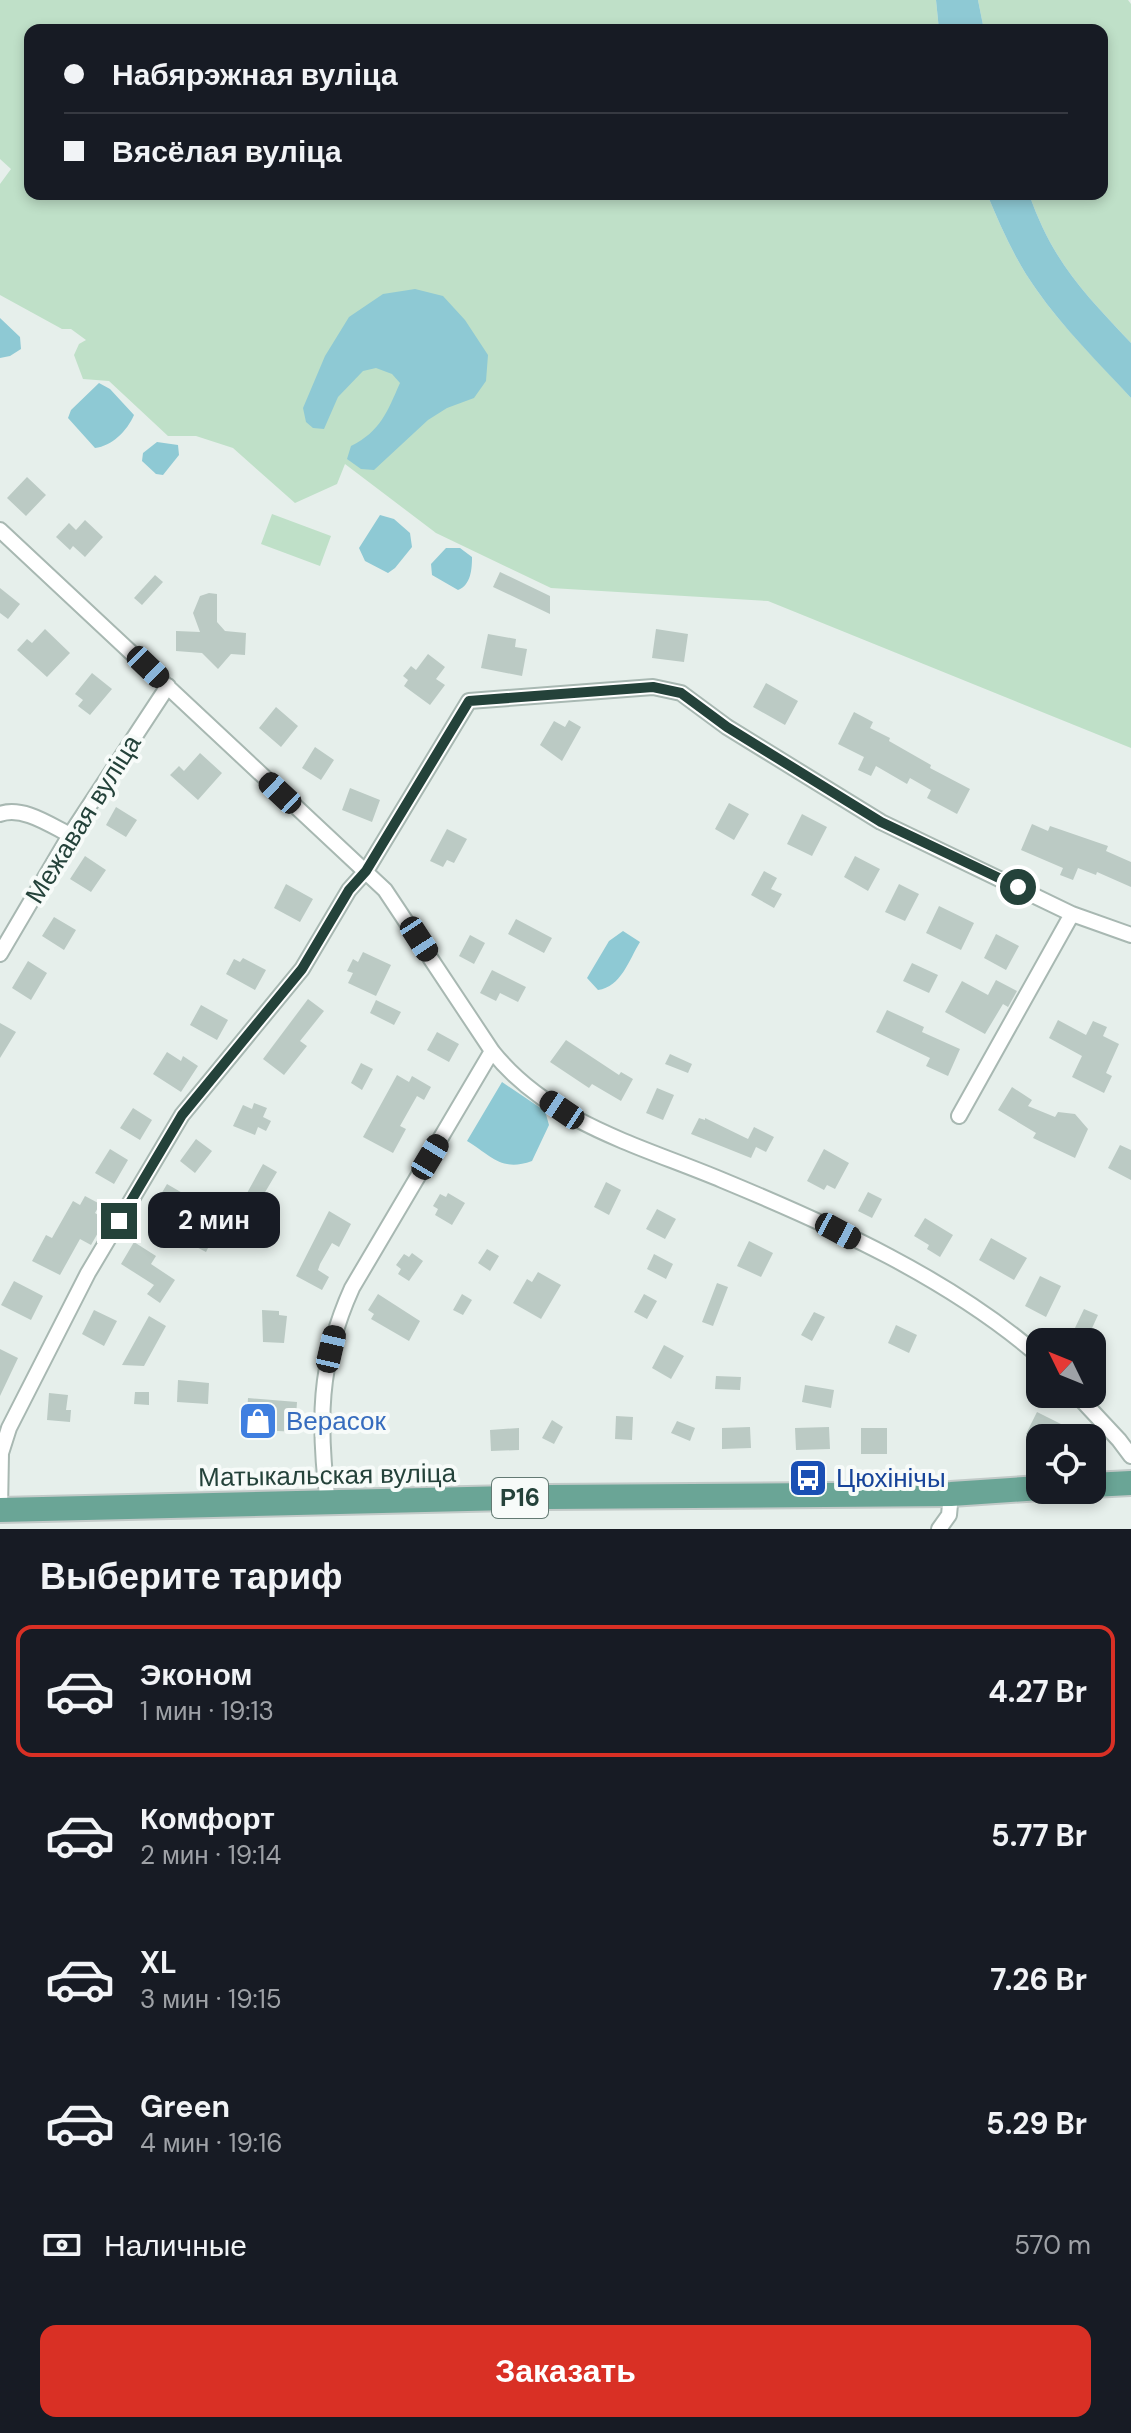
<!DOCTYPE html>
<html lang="ru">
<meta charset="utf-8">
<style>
:root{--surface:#171b24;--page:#242831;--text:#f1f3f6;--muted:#9ea1a6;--line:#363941;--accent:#d93025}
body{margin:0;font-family:"DM Sans",sans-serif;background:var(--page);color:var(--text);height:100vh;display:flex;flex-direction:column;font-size:30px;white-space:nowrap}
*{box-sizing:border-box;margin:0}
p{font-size:26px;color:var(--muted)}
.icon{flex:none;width:44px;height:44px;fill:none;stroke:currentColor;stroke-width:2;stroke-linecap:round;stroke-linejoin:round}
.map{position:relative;height:1529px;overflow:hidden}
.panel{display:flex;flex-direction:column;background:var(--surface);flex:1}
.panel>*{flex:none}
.banner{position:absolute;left:24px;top:24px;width:1084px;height:176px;border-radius:16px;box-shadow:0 4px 12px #0003;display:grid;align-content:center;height:176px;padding:0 40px;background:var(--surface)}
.needle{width:52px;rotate:313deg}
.buttons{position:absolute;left:1026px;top:1328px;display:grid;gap:16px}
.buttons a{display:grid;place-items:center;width:80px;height:80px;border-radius:16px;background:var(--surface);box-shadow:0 4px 12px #0003;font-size:40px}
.end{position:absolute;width:36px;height:36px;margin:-18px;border:10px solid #24423a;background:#fff;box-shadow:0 0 0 4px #fff}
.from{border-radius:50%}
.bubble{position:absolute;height:56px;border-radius:16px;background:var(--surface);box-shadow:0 4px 12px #0003;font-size:26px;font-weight:700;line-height:56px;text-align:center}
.car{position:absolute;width:24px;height:48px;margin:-24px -12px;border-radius:10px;box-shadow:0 0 6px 2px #0007;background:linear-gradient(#222 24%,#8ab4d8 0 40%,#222 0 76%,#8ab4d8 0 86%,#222 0)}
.banner b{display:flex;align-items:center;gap:28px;height:76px;font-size:30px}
.banner b+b{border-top:2px solid var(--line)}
.banner i{width:20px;height:20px;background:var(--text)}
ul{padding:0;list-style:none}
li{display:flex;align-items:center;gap:24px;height:132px;margin:0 16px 12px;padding:0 24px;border:4px solid transparent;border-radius:16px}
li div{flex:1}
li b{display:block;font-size:30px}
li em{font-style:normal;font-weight:700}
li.selected{border-color:var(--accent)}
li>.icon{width:72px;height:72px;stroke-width:1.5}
h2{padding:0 40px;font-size:36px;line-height:96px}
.pay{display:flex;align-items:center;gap:20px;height:88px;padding:0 40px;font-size:30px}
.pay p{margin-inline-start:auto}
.action{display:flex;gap:16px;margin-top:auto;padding:16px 40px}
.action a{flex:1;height:92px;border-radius:16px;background:var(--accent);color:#fff;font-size:32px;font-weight:700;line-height:92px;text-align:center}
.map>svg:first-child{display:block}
.green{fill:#bfe0c8}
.water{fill:#8ec9d4}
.building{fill:#bbcac4}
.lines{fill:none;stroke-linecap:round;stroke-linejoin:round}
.minor-casing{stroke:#a8b8b2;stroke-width:18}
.primary-casing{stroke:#c2cac8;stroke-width:28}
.minor{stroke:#fff;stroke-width:14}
.primary{stroke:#6aa596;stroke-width:24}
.route{stroke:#24423a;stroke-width:10}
.labels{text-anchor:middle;stroke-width:8;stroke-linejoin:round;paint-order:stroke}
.shield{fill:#f7fbf9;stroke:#637a73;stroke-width:2}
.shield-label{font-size:24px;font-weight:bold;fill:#24423a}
.street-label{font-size:26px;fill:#24423a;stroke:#f7fbf9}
.shop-label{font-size:26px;fill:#366cbe;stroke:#f7fbf9;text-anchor:start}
.transit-label{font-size:26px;fill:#164399;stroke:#f7fbf9;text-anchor:start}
</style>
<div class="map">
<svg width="1131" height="1529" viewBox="0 0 1131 1529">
<rect width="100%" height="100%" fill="#e6efeb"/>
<path class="green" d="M0,0H936L939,30H30V194H987C1001,227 1015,260 1036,289C1063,328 1099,362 1131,398V748L768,601L551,588L436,533L345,464L337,484L295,503L233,448L196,436H168L109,381L83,379L74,355L79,344L86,340L71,329H62L0,295V184L11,169L0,159Z
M978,0H1128L1131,4V343C1083,292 1053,262 1029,194H1102V30H984Z
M272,514L331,536L320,566L261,544Z"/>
<path class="water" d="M936,0H978L984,30H939Z
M987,194H1029C1053,262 1083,292 1131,343V398C1099,363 1063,328 1036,289C1015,260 1001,227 987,194Z
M415,289L443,296L465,320L488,355L486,381L474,398L447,408L428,420L374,470L361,469L347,459L351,446C381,431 387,412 400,383L392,374L376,368L363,371L338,397L324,429L313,428L306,422L303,408L325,356L349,317L383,294Z
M0,318L20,337L21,349L10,356L0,358Z
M99,383L110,389L134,415C127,431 112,446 95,448L68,418L71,410Z
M157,442L178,445L179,455L163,475L156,474L142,461L143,453Z
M380,515L394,519L410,533L412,547L395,568L388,573L365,561L359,548Z
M446,548H460L472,557C472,569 471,585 458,590L432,575L431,564Z
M623,931L640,942C629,960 621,987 598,990L587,978L609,941Z
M502,1082L545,1111L549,1125L532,1161C501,1172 492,1156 467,1141Z"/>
<path class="building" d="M27,477L46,495L26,516L7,498Z
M85,520L103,537L85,557L73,546L70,550L56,537L69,523L76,530Z
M500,572L550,596V614L493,587Z
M155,575L163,582L142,605L134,598Z
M0,588L20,604L8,619L0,613Z
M209,593L217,594V622L225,631L246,633L245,655L231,654L218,669L202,653L176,651V631L200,632L193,613L200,596Z
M45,629L70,653L47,677L17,650L27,639L32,643Z
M656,629L688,634L684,662L652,658Z
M488,634L516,639L515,647L527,649L522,676L481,668Z
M428,654L445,667L436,679L445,685L430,705L404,686L408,680L403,676L411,666L416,670Z
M92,673L112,689L90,715L78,706L83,700L75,694Z
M766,683L798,701L785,725L753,707Z
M276,707L298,726L281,747L259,728Z
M854,712L873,722L870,728L890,738L889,741L931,765L930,768L970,789L957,814L927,798L931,790L910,778L907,784L876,766L871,776L858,770L864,757L838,744Z
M569,720L581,727L562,761L540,745L554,721L565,727Z
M315,747L334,760L321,780L302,768Z
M200,753L222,773L198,800L170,775L179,766L184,771Z
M350,788L380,800L372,822L342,810Z
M729,803L749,814L734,840L715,829Z
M116,807L137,820L126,837L106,825Z
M802,814L827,827L812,856L787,844Z
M1032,824L1048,831L1050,826L1108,846L1106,851L1131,862V887L1097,872L1096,875L1078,868L1073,880L1060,875L1063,868L1021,850Z
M447,829L467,839L454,863L447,860L443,867L430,861Z
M85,856L106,870L91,892L70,879Z
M855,856L880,869L868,891L844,877Z
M764,871L777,878L771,889L782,894L774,908L751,895Z
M286,884L313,899L300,922L274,908Z
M899,884L919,894L905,921L885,912Z
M939,906L974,923L961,950L926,933Z
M54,917L76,930L64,950L42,936Z
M516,919L552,938L544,953L508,934Z
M996,934L1019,946L1006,970L984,958Z
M470,935L485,943L474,964L459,956Z
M363,952L391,965L376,996L348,983L353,973L347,971L353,959L358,962Z
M243,958L266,970L255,990L226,974L234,959L240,962Z
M28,961L47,973L31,1000L12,988Z
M912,963L938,975L929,993L903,981Z
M492,970L526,987L518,1002L500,993L496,1001L480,993Z
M996,980L1017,991L1008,1007L1003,1004L985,1034L945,1012L962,981L988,995Z
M308,999L324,1011L300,1041L307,1046L284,1075L263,1059Z
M376,1000L401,1012L394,1025L370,1013Z
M201,1005L228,1020L217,1040L190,1025Z
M887,1010L924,1027L922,1032L960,1049L948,1076L926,1066L930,1058L876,1032Z
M1058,1020L1086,1035L1093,1021L1107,1027L1103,1036L1119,1044L1106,1073L1112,1076L1104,1093L1072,1077L1082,1056L1049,1038Z
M0,1023L16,1032L0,1058Z
M437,1032L459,1044L449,1062L427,1050Z
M566,1040L619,1075L621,1072L633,1079L621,1101L592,1084L589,1088L550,1062Z
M167,1052L181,1061L183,1056L198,1066L181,1092L153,1074Z
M670,1054L692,1064L688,1073L665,1064Z
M361,1063L373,1069L362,1090L351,1083Z
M397,1075L409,1082L412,1076L431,1087L424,1100L417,1096L400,1126L406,1129L393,1153L363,1137Z
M1012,1087L1032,1100L1028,1106L1055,1117L1058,1112L1075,1114L1088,1129L1075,1158L1033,1138L1036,1133L998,1110Z
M657,1088L674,1095L663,1120L646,1113Z
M254,1103L267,1108L263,1117L271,1121L266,1131L258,1127L255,1135L233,1126L243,1105L252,1109Z
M133,1108L152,1120L140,1140L120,1128Z
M699,1118L705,1120V1118L748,1139L754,1127L774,1137L766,1152L756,1147L751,1158L691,1134Z
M196,1139L212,1151L195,1173L180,1161Z
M1120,1145L1131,1150V1180L1108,1168Z
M110,1149L128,1160L114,1184L95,1173Z
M824,1149L849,1163L835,1189L827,1185L824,1190L807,1181Z
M263,1164L277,1172L264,1194L279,1202L268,1221L241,1204Z
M606,1182L621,1190L609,1215L594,1207Z
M167,1184L191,1198L188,1203L220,1219L215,1228L224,1233L218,1244L212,1240L206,1252L185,1241L191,1229L153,1208Z
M868,1192L882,1199L872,1218L858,1211Z
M448,1193L465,1203L452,1225L435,1215L438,1209L433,1206L440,1194L446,1197Z
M85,1196L100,1204L95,1213L100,1216L97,1221L103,1224L91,1245L80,1239L60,1275L32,1261L46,1235L52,1238L73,1201L80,1205Z
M657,1209L676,1219L665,1239L646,1229Z
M329,1211L351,1224L339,1247L332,1243L320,1264L318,1270L329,1277L322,1290L296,1276Z
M925,1218L953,1235L940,1257L927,1249L929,1245L914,1236Z
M991,1238L1027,1258L1014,1280L979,1260Z
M749,1241L773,1253L761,1277L737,1266Z
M134,1242L156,1256L151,1264L175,1280L160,1303L147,1294L154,1285L121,1264Z
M487,1249L499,1256L490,1271L478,1263Z
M412,1253L423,1261L409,1281L398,1274L401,1269L396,1265L404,1254L409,1257Z
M654,1254L673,1264L666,1279L647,1269Z
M538,1272L561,1285L541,1319L513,1303L527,1279L532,1282Z
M1040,1276L1061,1286L1046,1317L1025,1306Z
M14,1281L43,1296L31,1320L1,1305Z
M717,1283L728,1287L713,1326L702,1322Z
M378,1294L420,1321L409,1341L371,1319L374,1314L368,1310Z
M462,1294L472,1300L463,1315L453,1310Z
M644,1294L657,1301L647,1319L634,1312Z
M1084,1309L1098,1315L1088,1337L1074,1330Z
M94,1310L117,1321L104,1346L82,1334Z
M262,1310L279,1311V1315L287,1316L284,1343L263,1342Z
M814,1312L825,1317L812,1341L801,1335Z
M149,1316L166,1326L144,1366L122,1365Z
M896,1325L917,1335L909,1353L888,1343Z
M664,1345L684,1356L671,1379L652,1368Z
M0,1349L18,1358L0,1396Z
M716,1376L741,1377L740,1390L715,1389Z
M178,1380L209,1383L208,1404L177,1402Z
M805,1385L834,1390L831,1408L802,1402Z
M135,1392H149V1405L134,1404Z
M49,1393L68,1395L66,1410H71L70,1422L47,1420Z
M248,1398L297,1402L295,1432L246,1429Z
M1037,1412L1065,1426L1058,1438H1035L1026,1434Z
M616,1416L633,1417L632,1440L615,1439Z
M552,1420L563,1427L554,1444L542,1438Z
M677,1421L695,1428L690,1441L671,1433Z
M750,1427L751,1448L722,1449V1428Z
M829,1427L830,1449L796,1450L795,1428Z
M519,1428V1450L491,1451L490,1430Z
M861,1428H887V1454H861Z"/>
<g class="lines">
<g class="minor-casing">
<path id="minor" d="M0,530L385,890L492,1051C549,1123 641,1146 722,1180C833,1226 949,1278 1040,1357
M0,814C23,806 50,825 70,835
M0,954L70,835L168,686
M959,1116L1072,914
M1076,1394L1119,1440L1131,1456
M328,1504C318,1424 318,1363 352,1288L492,1051
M0,1510L1,1453L9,1428L88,1273L182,1115L302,969L349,890L366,871L469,701L653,687L681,693L727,727L881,822L1072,914L1131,935
M939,1529L949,1515L951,1494"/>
</g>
<g class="primary-casing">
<path id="primary" d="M1092,1485L1131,1483
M0,1510L549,1497L951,1494L1040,1488"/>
</g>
<use href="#minor" class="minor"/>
<use href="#primary" class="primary"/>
</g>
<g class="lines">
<path class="route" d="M119,1221L182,1115L302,969L349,890L366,871L469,701L653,687L681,693L727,727L881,822L1018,887"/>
</g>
<defs>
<g id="shop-square" transform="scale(2)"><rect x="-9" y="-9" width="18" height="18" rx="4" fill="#3f7fe0" stroke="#f7fbf9"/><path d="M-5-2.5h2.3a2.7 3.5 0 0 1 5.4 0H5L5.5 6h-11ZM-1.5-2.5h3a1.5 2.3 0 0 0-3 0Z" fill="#fff"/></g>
<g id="bus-square" transform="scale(2)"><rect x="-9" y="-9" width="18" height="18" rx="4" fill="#1a4fb4" stroke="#f7fbf9"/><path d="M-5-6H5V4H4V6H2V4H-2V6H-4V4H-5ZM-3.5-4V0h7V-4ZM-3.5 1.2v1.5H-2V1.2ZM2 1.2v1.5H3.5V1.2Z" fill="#fff"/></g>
</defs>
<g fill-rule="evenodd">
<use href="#shop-square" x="258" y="1421"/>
<use href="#bus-square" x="808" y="1478"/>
</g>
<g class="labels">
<rect class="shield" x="492" y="1478" width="56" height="40" rx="6"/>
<g class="shield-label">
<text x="520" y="1506">Р16</text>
</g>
<g class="street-label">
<text transform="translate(83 819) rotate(-58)" y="9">Межавая вуліца</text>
<text transform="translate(327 1475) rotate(-1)" y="9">Матыкальская вуліца</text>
</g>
<g class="shop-label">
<text x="286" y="1430">Верасок</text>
</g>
<g class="transit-label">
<text x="836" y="1487">Цюхінічы</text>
</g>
</g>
</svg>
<div class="buttons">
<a><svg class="needle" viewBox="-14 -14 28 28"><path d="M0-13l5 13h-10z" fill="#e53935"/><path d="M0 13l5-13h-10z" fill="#9ea1a6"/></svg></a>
<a><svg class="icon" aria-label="locate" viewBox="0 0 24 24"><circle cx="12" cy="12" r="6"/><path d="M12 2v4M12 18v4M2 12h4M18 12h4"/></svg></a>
</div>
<i class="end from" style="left:1018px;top:887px"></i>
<i class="end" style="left:119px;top:1221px"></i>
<div class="bubble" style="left:148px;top:1192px;width:132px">2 мин</div>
<i class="car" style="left:148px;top:667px;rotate:134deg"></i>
<i class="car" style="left:280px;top:793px;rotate:313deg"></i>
<i class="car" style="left:419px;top:939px;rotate:147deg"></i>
<i class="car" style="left:562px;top:1110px;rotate:304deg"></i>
<i class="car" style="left:430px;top:1157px;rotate:31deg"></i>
<i class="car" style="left:838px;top:1231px;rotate:118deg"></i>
<i class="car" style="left:331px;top:1349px;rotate:13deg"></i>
<div class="banner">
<b><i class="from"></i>Набярэжная вуліца</b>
<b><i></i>Вясёлая вуліца</b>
</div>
</div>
<section class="panel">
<h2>Выберите тариф</h2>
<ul>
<li class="selected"><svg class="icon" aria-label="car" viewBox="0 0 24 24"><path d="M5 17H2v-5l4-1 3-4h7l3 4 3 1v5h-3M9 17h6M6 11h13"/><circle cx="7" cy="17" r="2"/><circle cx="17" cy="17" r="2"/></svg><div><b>Эконом</b><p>1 мин · 19:13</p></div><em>4.27 Br</em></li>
<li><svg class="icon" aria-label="car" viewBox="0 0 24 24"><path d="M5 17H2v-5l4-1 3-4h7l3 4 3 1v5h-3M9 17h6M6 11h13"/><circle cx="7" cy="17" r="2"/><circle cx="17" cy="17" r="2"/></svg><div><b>Комфорт</b><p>2 мин · 19:14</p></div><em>5.77 Br</em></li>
<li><svg class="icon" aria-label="car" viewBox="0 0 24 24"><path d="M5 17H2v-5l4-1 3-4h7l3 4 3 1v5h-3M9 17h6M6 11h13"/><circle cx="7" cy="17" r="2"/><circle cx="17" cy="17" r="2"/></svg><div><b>XL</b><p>3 мин · 19:15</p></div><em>7.26 Br</em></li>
<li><svg class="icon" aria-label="car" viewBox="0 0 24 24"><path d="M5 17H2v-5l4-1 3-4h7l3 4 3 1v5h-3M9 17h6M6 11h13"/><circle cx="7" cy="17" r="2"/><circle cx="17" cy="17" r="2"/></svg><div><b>Green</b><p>4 мин · 19:16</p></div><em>5.29 Br</em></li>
</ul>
<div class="pay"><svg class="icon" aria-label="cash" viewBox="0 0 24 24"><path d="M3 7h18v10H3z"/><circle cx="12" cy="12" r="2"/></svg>Наличные<p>570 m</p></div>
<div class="action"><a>Заказать</a></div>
</section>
